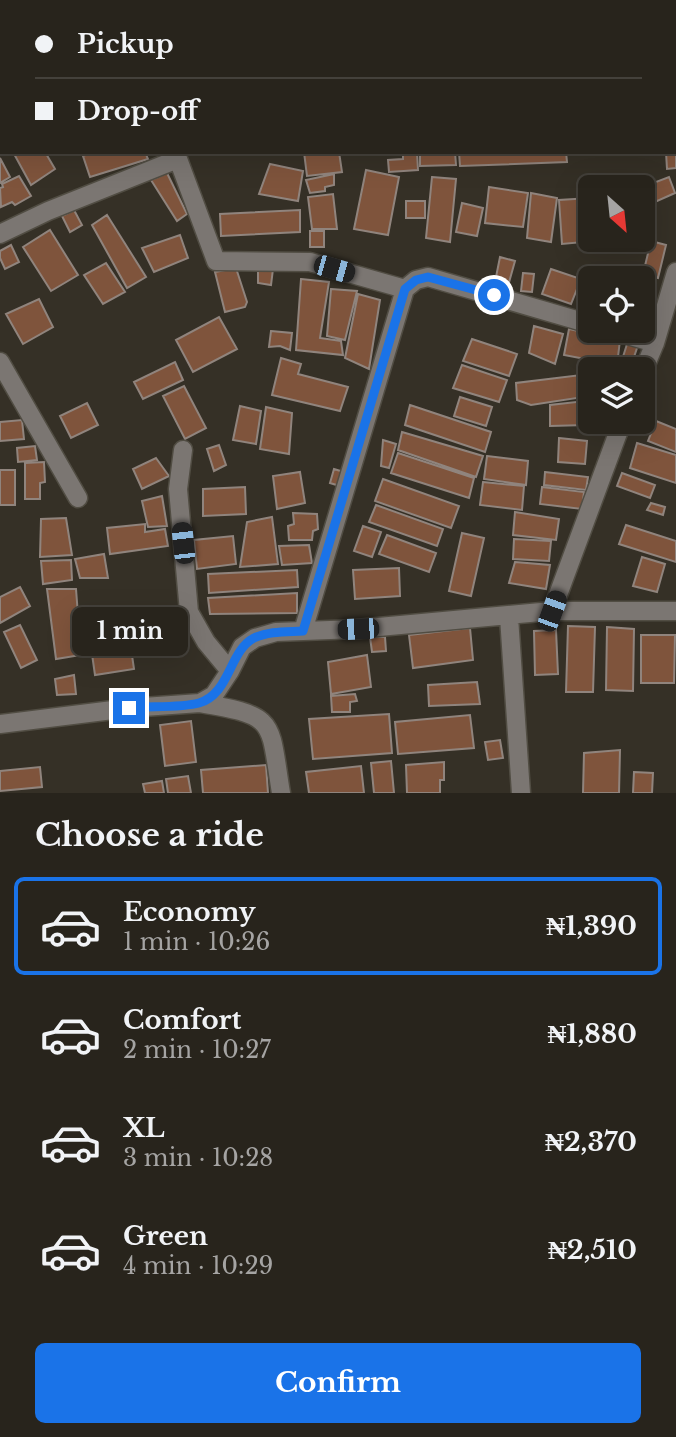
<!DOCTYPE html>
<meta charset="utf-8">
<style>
:root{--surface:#28241c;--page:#343029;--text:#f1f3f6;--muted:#a5a4a3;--line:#44413b;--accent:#1a73e8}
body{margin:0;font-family:"Libre Baskerville",serif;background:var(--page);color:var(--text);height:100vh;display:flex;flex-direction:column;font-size:26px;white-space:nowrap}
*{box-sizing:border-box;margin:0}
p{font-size:23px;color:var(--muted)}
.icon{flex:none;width:38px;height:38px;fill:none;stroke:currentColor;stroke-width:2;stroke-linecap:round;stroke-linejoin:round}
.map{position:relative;height:793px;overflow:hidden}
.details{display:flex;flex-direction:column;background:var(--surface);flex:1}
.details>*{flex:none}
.top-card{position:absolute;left:0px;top:0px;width:677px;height:154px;box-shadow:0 7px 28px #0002,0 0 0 2px var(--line);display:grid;align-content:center;height:154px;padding:0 35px;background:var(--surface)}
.needle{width:46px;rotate:153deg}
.tools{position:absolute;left:578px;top:175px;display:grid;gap:14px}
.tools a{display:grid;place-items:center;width:77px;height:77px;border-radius:10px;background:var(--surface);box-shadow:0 7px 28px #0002,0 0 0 2px var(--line);font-size:35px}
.end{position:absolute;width:32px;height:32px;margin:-16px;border:9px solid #1a73e8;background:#fff;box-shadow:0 0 0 4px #fff}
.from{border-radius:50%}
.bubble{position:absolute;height:49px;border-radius:10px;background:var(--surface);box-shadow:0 7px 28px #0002,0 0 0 2px var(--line);font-size:23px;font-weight:700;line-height:49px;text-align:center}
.car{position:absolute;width:21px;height:42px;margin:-21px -10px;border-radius:9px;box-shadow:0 0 5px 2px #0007;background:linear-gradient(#222 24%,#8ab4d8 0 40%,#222 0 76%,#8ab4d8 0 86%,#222 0)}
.top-card b{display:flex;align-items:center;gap:24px;height:66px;font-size:26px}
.top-card b+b{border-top:2px solid var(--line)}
.top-card i{width:18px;height:18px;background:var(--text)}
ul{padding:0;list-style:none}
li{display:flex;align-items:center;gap:21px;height:98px;margin:0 14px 10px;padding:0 21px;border:4px solid transparent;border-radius:10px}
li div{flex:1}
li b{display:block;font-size:26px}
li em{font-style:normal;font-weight:700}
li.on{border-color:var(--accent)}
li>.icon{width:63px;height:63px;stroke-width:1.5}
h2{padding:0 35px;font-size:32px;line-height:84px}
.cta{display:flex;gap:14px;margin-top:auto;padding:14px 35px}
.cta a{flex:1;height:80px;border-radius:10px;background:var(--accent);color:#fff;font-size:28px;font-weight:700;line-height:80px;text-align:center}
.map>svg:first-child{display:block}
.building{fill:#7f543c;stroke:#90847d;stroke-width:2}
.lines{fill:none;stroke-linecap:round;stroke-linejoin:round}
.minor-casing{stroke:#514d43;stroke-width:21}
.minor{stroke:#7b7672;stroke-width:18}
.route{stroke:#1a73e8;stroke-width:9}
</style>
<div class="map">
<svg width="676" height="793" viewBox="0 0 676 793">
<rect width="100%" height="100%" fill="#353026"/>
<path class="building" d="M676,131V168L667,169L666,152H676Z
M13,152H45L55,169L31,185Z
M93,152H145L148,159L90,177L83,156Z
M304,152H339L342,172L307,176Z
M403,152H417L418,170L389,172L388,160L403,159Z
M420,152H455L456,165L420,166Z
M459,152H566L567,162L460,166Z
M0,158L10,177L0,183Z
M270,164L303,171L298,201L259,194Z
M366,170L399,177L388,235L354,229Z
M167,173L187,214L177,221L151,180Z
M334,174V185L325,187V191L310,193L306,180Z
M19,176L31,196L15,205L12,202L1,207L0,188L3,187L2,184Z
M432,177L456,179L450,242L426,238Z
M669,177L675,193L655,202L648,185Z
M611,178L640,180V187H610Z
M489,187L528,193L523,227L485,223Z
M531,193L557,198L551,242L527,238Z
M333,194L337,229H312L308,197Z
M642,196L648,197L649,242L625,240H642Z
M590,198V240L594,241L562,244L559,200Z
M406,201H425V218H406Z
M462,203L483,208L477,236L456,232Z
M74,210L82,225L70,232L62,216Z
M300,210V232L221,236L220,214Z
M107,215L146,277L127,288L92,225Z
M50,230L78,275L51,291L23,247Z
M310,231H324V247H310Z
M180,235L188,258L154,272L142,248Z
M651,241L666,245L658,278L643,274Z
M11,245L19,262L5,269L0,258V251Z
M500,257L515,261L508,286L495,282Z
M106,263L125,292L103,304L84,275Z
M236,268L247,302L245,307L225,312L215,272Z
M258,269H273L271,285L258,283Z
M551,269L581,279L571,304L542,294Z
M523,273L534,274L532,292L521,291Z
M301,279L329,282L320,338L341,341L343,355L296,350Z
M331,289L357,291L345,340L327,336Z
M358,294L380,300L369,369L345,358Z
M39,299L53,327L23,344L6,314Z
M219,317L237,349L193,372L176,340Z
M534,326L563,334L555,364L529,353Z
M569,329L620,340L617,365L564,355Z
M271,331L292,333L290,350L280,346L269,347Z
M472,339L517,354L509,376L463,361Z
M628,341L638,345L631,366L621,363Z
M281,358L301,364L298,374L348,387L340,411L272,395Z
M175,362L183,380L143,399L134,382Z
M462,365L507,380L499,402L453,388Z
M589,374L590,396L531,405L517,400L516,383Z
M184,386L206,428L185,439L163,396Z
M460,397L492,407L486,426L454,416Z
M585,401L586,425L550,426V405Z
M87,403L98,425L71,438L60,416Z
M410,405L491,432L485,452L405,425Z
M240,406L261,411L256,444L233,440Z
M266,407L292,413L289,454L260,449Z
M22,420L24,439L0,441V422Z
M656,421L676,429V452L648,441Z
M402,432L483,456L476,477L398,450Z
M559,438L587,441L585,464L558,462Z
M383,440L396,444L389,468L381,466Z
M637,443L676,455V483L630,468Z
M219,445L226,465L214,471L207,449Z
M35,446L37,460L18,462L17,448Z
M398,453L474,478L469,498L391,473Z
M487,456L528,461L526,485L484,479Z
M156,458L169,476L142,489L133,469Z
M44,462L45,482L40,483V499H25V463Z
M334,469L347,473L343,487L330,483Z
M0,470H15V505H0Z
M300,472L305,503L277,509L273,476Z
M545,472L588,477L586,490L544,485Z
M622,473L655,485L650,498L617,486Z
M383,479L459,506L451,528L375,501Z
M483,482L524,486L522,510L480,505Z
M245,487L246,514L203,516V489Z
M542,487L584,492L582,509L540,504Z
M162,496L167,526L148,527L142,501Z
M651,503L665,507L663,515L647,510Z
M376,505L443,529L437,546L369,522Z
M515,512L559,519L556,540L513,535Z
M293,513L317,514L318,529L313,531L312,540H289L288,526L294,524Z
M272,517L278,564L240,567L247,522Z
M66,518L72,555L40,557L41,519Z
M145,524V532L165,529L168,546L110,554L107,528Z
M626,525L676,541V562L619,544Z
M363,526L381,532L372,557L354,551Z
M462,533L484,538L471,596L449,591Z
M387,535L436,553L429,572L379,554Z
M233,536L236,564L197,569L194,540Z
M514,539L551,541L549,561L513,559Z
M309,545L312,563L282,565L279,546Z
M104,554L108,578H80L75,559Z
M642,557L665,564L657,592L633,586Z
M71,560L72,580L43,584L41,561Z
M515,562L550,565L546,589L509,583Z
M399,568L400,596L355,599L353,570Z
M297,570L298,587L209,593L208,574Z
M20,587L30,606L0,623V597Z
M47,589H76L81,655L56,659Z
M297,593V613L210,614L208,598Z
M20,625L37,660L21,668L4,632Z
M568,626L595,627L593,692H566Z
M607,627L634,629L633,691L606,690Z
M470,628L473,660L413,668L409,635Z
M556,630L558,674L535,675L534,631Z
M129,635L134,669L95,675L90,640Z
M641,635H675L674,683H641Z
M370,637H385L386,651L372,652Z
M367,655L371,687L331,694L328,662Z
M74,675L76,694L57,695L55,679Z
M477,682L480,704L429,706L428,685Z
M355,694L357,701L350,702V712H332L331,696Z
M389,714L392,753L313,759L309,719Z
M470,715L474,748L398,754L395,722Z
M191,721L196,762L165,766L160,725Z
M500,740L503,758L488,760L485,742Z
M620,750L619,793H583L584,753Z
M391,761L394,793H374L371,763Z
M444,762V780H440V793H407L406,765Z
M266,765L268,793H203L201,770Z
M361,766L364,793H309L306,772Z
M40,767L42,787L0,791V771Z
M634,772L653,773L652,793H633Z
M188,776L191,793H168L166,779Z
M162,781L164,793H145L143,784Z"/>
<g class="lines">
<g class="minor-casing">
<path id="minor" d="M144,0L145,2
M380,0L381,2
M599,0V2
M178,159L216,261L310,262L405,289
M0,234L48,211L178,159L175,152
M614,331L655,343
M0,362L78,498
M642,374L655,343L676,272
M183,450L178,489L189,612L206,642L230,671
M552,611L622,422
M509,617L521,793
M303,631L405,289L416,280L428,277L590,324
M200,703C278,716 269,720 281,793
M0,724L129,708L200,703L214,695L230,671L242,647L255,638L276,632L357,629L552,611H676"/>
</g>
<use href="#minor" class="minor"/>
</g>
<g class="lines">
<path class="route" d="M129,708C149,706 181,708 199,703C230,694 229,651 254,638C269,631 287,632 303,631L405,289L416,280L428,277L494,295"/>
</g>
</svg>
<div class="tools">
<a><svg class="needle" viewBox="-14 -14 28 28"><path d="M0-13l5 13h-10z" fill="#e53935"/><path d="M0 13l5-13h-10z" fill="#a5a4a3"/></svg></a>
<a><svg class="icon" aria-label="locate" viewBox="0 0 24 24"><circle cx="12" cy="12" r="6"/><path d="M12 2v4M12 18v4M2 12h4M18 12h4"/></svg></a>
<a><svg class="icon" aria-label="layers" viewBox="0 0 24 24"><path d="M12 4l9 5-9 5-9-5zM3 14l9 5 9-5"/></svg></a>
</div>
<i class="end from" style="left:494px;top:295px"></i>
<i class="end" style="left:129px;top:708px"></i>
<div class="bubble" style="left:72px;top:607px;width:116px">1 min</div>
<i class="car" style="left:334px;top:269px;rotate:106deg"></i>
<i class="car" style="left:183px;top:543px;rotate:354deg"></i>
<i class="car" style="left:552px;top:611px;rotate:20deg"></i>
<i class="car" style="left:358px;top:629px;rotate:268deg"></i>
<div class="top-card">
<b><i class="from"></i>Pickup</b>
<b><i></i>Drop-off</b>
</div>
</div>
<section class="details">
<h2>Choose a ride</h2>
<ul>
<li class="on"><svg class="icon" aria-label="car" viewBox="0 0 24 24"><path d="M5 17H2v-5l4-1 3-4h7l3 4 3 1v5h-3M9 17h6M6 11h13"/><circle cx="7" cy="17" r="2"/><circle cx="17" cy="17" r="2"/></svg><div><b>Economy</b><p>1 min · 10:26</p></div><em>₦1,390</em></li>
<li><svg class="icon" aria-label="car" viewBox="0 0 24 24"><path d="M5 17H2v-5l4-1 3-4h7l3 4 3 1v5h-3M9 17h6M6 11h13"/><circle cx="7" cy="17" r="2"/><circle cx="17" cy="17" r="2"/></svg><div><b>Comfort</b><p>2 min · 10:27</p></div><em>₦1,880</em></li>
<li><svg class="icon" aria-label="car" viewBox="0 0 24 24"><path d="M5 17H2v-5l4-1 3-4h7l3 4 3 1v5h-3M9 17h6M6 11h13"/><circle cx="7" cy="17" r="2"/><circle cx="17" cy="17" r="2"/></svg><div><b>XL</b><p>3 min · 10:28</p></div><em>₦2,370</em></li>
<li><svg class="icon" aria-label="car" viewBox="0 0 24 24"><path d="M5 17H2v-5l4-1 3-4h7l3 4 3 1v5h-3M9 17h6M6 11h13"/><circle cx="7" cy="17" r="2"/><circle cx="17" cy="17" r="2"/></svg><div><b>Green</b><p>4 min · 10:29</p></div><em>₦2,510</em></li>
</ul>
<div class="cta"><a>Confirm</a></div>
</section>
